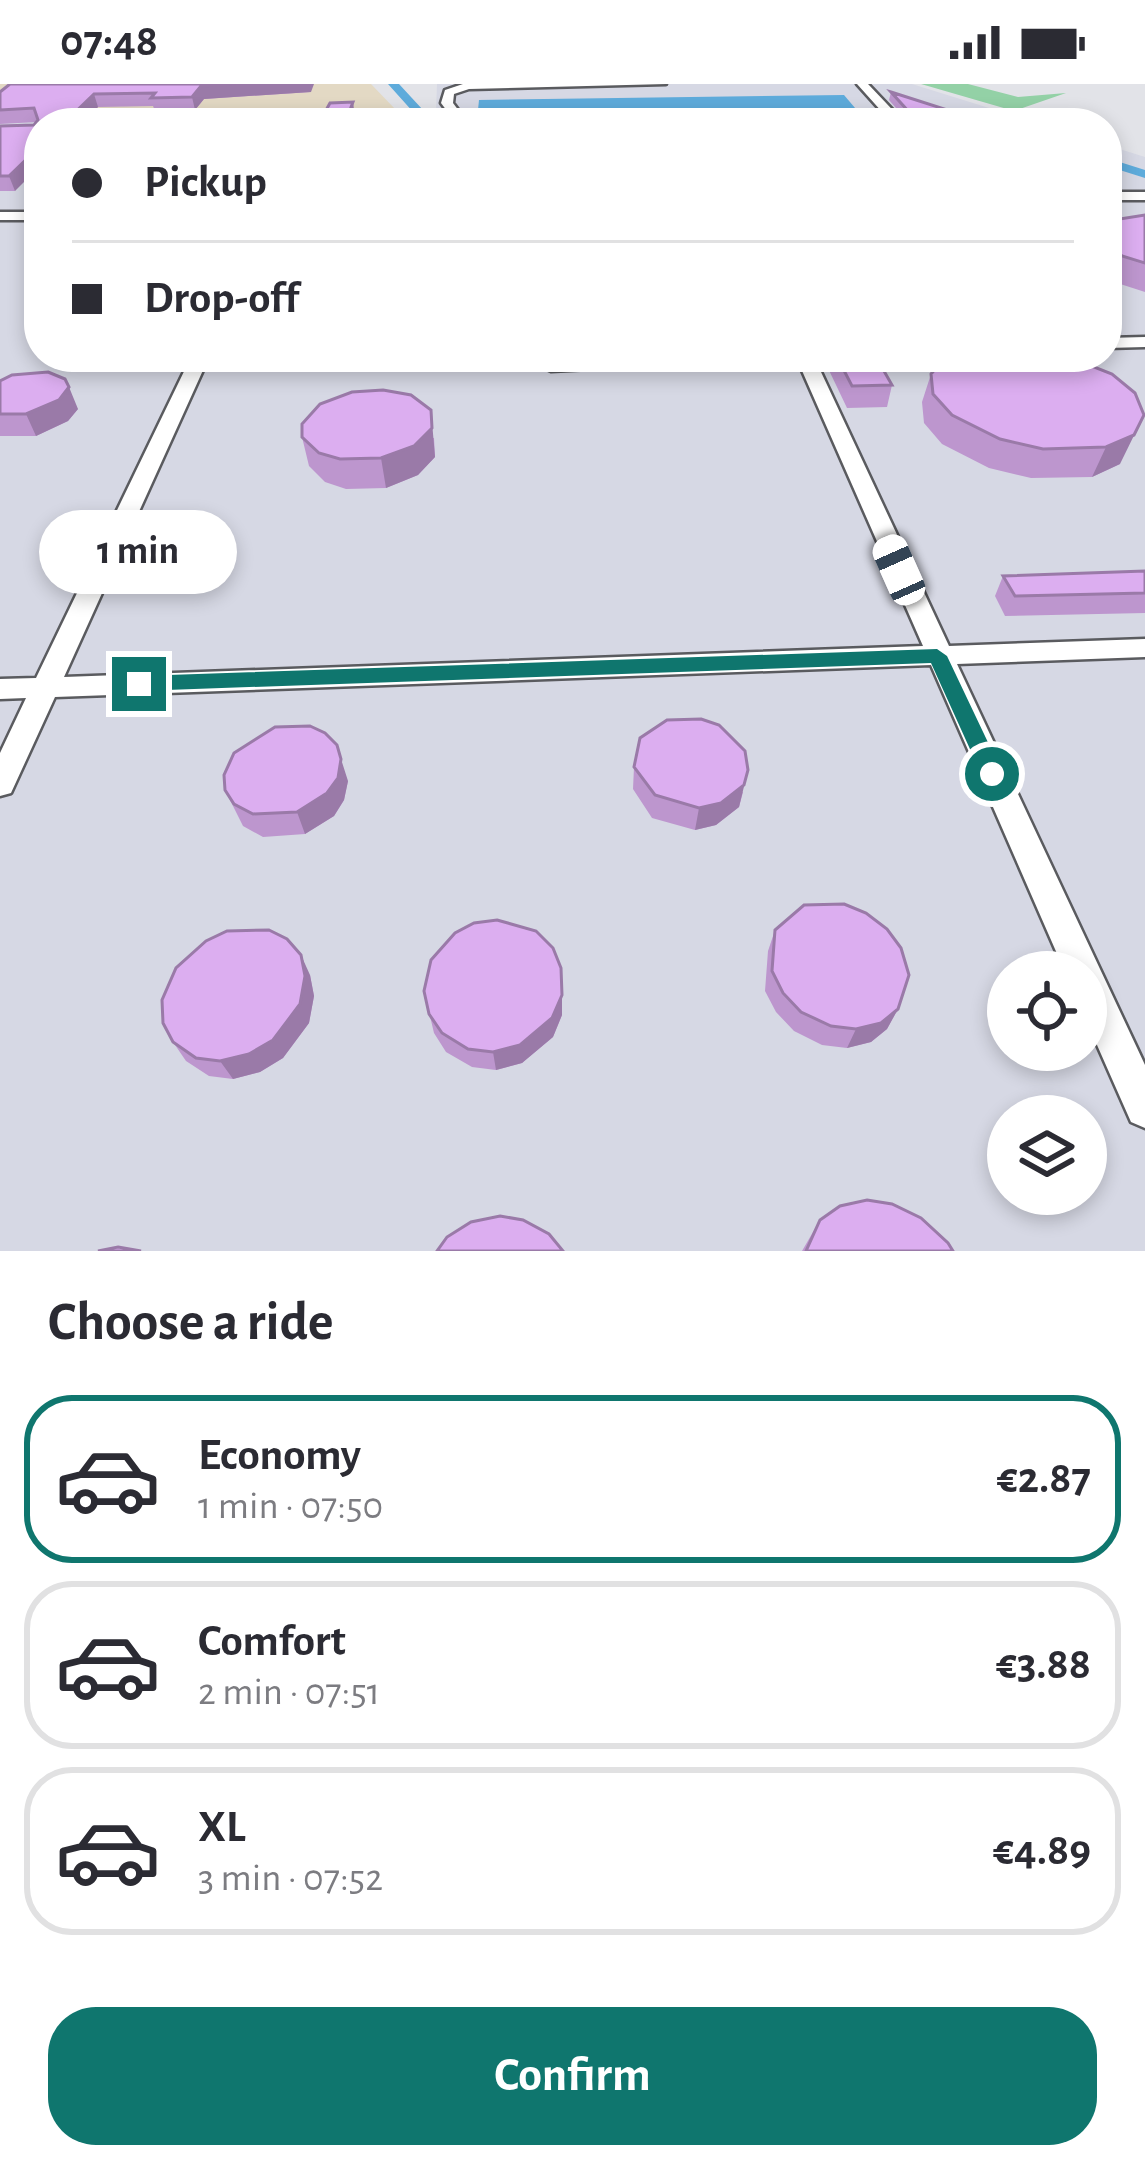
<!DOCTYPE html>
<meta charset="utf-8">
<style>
:root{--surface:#fff;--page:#f7f7f7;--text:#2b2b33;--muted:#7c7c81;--line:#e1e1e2;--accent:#0f766e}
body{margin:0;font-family:"Alegreya Sans",sans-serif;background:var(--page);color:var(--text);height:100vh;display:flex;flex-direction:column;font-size:45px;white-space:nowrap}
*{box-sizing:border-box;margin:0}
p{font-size:39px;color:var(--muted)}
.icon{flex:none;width:66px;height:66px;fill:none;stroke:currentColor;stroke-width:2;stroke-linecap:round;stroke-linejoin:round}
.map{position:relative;height:1167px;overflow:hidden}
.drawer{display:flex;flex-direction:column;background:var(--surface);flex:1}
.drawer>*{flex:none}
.banner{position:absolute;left:24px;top:24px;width:1098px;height:264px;border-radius:48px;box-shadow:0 6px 18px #0003;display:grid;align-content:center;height:264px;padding:0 48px;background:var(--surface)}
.controls{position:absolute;left:987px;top:867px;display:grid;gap:24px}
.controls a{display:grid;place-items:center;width:120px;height:120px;border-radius:50%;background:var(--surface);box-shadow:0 6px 18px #0003;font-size:60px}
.end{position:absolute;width:54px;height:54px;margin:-27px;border:15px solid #0f766e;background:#fff;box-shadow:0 0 0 6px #fff}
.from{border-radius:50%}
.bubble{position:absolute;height:84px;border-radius:42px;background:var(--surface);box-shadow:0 6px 18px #0003;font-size:39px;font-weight:700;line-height:84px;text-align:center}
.car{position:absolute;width:36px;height:72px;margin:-36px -18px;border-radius:15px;box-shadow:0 0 9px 3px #0007;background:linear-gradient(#fff 24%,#345 0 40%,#fff 0 76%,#345 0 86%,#fff 0)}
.banner b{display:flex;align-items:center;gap:42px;height:114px;font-size:45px}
.banner b+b{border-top:3px solid var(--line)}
.banner i{width:30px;height:30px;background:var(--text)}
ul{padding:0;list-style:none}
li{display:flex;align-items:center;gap:36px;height:168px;margin:0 24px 18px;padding:0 24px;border:6px solid var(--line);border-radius:48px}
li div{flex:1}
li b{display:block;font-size:45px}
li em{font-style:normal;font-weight:700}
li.active{border-color:var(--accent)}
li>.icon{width:108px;height:108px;stroke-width:1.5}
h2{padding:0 48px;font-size:54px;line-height:144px}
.primary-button{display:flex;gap:24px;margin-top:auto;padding:24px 48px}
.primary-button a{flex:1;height:138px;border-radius:48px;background:var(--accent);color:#fff;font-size:48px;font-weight:700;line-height:138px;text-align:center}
.status{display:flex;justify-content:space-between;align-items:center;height:84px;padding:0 60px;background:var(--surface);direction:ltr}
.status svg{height:33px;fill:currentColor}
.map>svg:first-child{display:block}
.commercial{fill:#e3d9c4}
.built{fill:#d6d8e4;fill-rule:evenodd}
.green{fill:#93d1a6}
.water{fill:#5eabdb}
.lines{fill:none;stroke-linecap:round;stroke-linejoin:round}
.canal{fill:#5eabdb;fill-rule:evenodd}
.minor-casing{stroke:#5a5b5f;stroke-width:5}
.minor{fill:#fff;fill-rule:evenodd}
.wall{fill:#bd96ce}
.shaded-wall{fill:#9a7aa8}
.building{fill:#dcaef0;stroke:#9a7aa8;stroke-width:3}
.route{fill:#0f766e}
</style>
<div class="status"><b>07:48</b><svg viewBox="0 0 49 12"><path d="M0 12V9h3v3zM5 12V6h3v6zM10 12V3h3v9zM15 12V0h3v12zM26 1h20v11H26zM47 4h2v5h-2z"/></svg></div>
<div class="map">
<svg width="1145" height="1167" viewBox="0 0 1145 1167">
<rect width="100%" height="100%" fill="#e2e3e8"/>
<path class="commercial" d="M0,0H371L397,27L0,33Z"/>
<path class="built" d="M437,0H912L1037,39H39V273H1107V61L1145,73V1167H0V33L436,27ZM1008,888H1086V966H1008ZM1008,1032H1086V1110H1008Z"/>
<path class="green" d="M921,0H968L1018,13L1066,9L1014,27Z"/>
<path class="water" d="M844,11L861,31L477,36L479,16Z"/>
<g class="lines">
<path class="canal" d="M388,0H399L435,39H423Z
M965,27L993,36L995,39L961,33Z
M1107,74L1145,86V94L1107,82Z"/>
<g class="minor-casing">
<path id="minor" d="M463,0H666L469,5L454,10L453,19L468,39H456L441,19L445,6Z
M857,0H868L905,39H892Z
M1107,108H1145V116H1107Z
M0,128H39V136H0Z
M1145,253V263L1107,264V254Z
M191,273H209L64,593L923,562L796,273H814L949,562L1145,555V573L957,580L1145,981V1044L1131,1038L1086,936V888H1065L931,581L55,613L11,709L0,712V669L26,614L0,615V595L36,594Z
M519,273H717L708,279L551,287Z"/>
</g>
<use href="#minor" class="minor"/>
</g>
<path class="wall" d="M0,8H311L204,15L195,26L155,27L153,22L98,23L83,39H39L15,107H0V42L34,41L37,38L0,40Z
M891,8L955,38L909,39L889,16Z
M1145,131V208L1111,197L1107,194V137Z
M827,273H876L892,301L887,323L847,324L826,280Z
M1069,273L1120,380L1092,393L1031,394L989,384L942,360L924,339L922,318L931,290Z
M0,297L78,325L68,337L36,352H0Z
M302,353L434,354L435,373L418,391L386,404L346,405L325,398L309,382Z
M1145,487V529L1005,532L995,512L1003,492Z
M634,683L743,708L739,723L716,741L695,746L652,734L633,705Z
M348,697L344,716L334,732L305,750L263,753L243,742L225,706Z
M775,846L898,925L887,945L871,958L847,964L822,961L794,947L776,928L765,907L768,867Z
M561,884L562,931L553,953L522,979L496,986L472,983L446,968L434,949L424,907Z
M310,891L314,912L309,939L283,974L260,988L233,995L209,992L186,977L173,958Z
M820,1136L953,1167H802Z"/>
<path class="shaded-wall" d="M235,0H314L311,8L204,15L195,26L192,13L201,2Z
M94,10L98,23L83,39H64Z
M353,18L355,33L353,39H345Z
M957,29L955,38L952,39H920Z
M39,63V83L15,107L9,92Z
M69,303L78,325L68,337L36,352L26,330Z
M431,326L435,373L418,391L386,404L381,374Z
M1144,331L1120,380L1092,393L1106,363Z
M341,675L348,697L344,716L334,732L305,750L297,728Z
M748,686L739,723L716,741L695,746L699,724Z
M301,871L310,891L314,912L309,939L283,974L260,988L233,995L220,977Z
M562,911V931L553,953L522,979L496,986L493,968Z
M898,925L887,945L871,958L847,964L856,945Z"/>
<path class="building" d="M10,0H235L201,2L192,13L151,14L155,9L94,10L64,39H39V63L9,92H0V42L34,41L38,36L34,24L0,26V8Z
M891,8L957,29L919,39Z
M353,18L345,39H319L330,19Z
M1145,131V179L1122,172L1107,159V137Z
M837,273H876L892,301L852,302Z
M948,273H1069L1112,290L1135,309L1144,331L1134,351L1106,363L1043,365L1000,355L952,331L933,310L931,290L944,275Z
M48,288L65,295L69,303L59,316L26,330H0V297L12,291Z
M383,306L411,311L431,326L432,344L414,362L381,374L340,375L319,369L302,353V340L320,320L352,308Z
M1145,487V509L1015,512L1003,492Z
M701,635L719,641L745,667L748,686L744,701L721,719L699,724L655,711L634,683L640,654L667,636Z
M310,642L325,649L337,661L341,675L338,694L327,709L297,728L253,730L234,720L225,706L224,691L234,669L275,643Z
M844,820L866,829L887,845L901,864L909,891L898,925L881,939L856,945L831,942L801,928L783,909L772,887L775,846L804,821Z
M497,836L536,847L553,864L561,884L562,911L552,934L520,961L493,968L468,965L442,949L429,930L424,907L431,876L455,849L474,839Z
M269,846L287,855L301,871L305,892L300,920L273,956L249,970L220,977L196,974L173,958L163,939L162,916L176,884L206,857L227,847Z
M867,1116L892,1120L921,1134L948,1159L953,1167H806L820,1136L840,1122Z
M500,1132L523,1136L549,1150L563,1167H437L447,1153L471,1138Z
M118,1163L141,1167H98Z"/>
<path class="route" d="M937,565L947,572L1003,690L999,696H984L931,579L139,607L129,600L139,592Z"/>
</svg>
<div class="controls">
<a><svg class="icon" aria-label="locate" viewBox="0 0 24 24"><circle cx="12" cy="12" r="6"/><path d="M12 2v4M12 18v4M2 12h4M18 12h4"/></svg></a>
<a><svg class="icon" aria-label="layers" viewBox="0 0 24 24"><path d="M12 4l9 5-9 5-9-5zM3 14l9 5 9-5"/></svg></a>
</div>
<i class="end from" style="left:992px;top:690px"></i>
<i class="end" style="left:139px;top:600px"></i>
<div class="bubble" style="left:39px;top:426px;width:198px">1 min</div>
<i class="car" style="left:899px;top:486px;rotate:336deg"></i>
<div class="banner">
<b><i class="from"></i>Pickup</b>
<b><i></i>Drop-off</b>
</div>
</div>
<section class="drawer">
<h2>Choose a ride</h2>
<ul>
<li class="active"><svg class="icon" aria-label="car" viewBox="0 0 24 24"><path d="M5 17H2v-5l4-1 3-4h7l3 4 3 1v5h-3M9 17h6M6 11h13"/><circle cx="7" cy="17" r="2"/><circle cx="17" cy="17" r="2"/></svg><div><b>Economy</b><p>1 min · 07:50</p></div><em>€2.87</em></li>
<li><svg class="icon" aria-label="car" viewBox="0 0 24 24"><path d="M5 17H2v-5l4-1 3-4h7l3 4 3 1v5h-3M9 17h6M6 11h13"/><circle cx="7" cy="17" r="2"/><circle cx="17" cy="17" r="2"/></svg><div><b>Comfort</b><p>2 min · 07:51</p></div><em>€3.88</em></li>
<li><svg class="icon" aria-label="car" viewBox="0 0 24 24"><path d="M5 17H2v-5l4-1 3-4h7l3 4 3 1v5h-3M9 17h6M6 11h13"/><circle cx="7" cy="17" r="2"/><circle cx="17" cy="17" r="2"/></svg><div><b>XL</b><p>3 min · 07:52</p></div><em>€4.89</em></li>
</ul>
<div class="primary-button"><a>Confirm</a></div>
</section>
